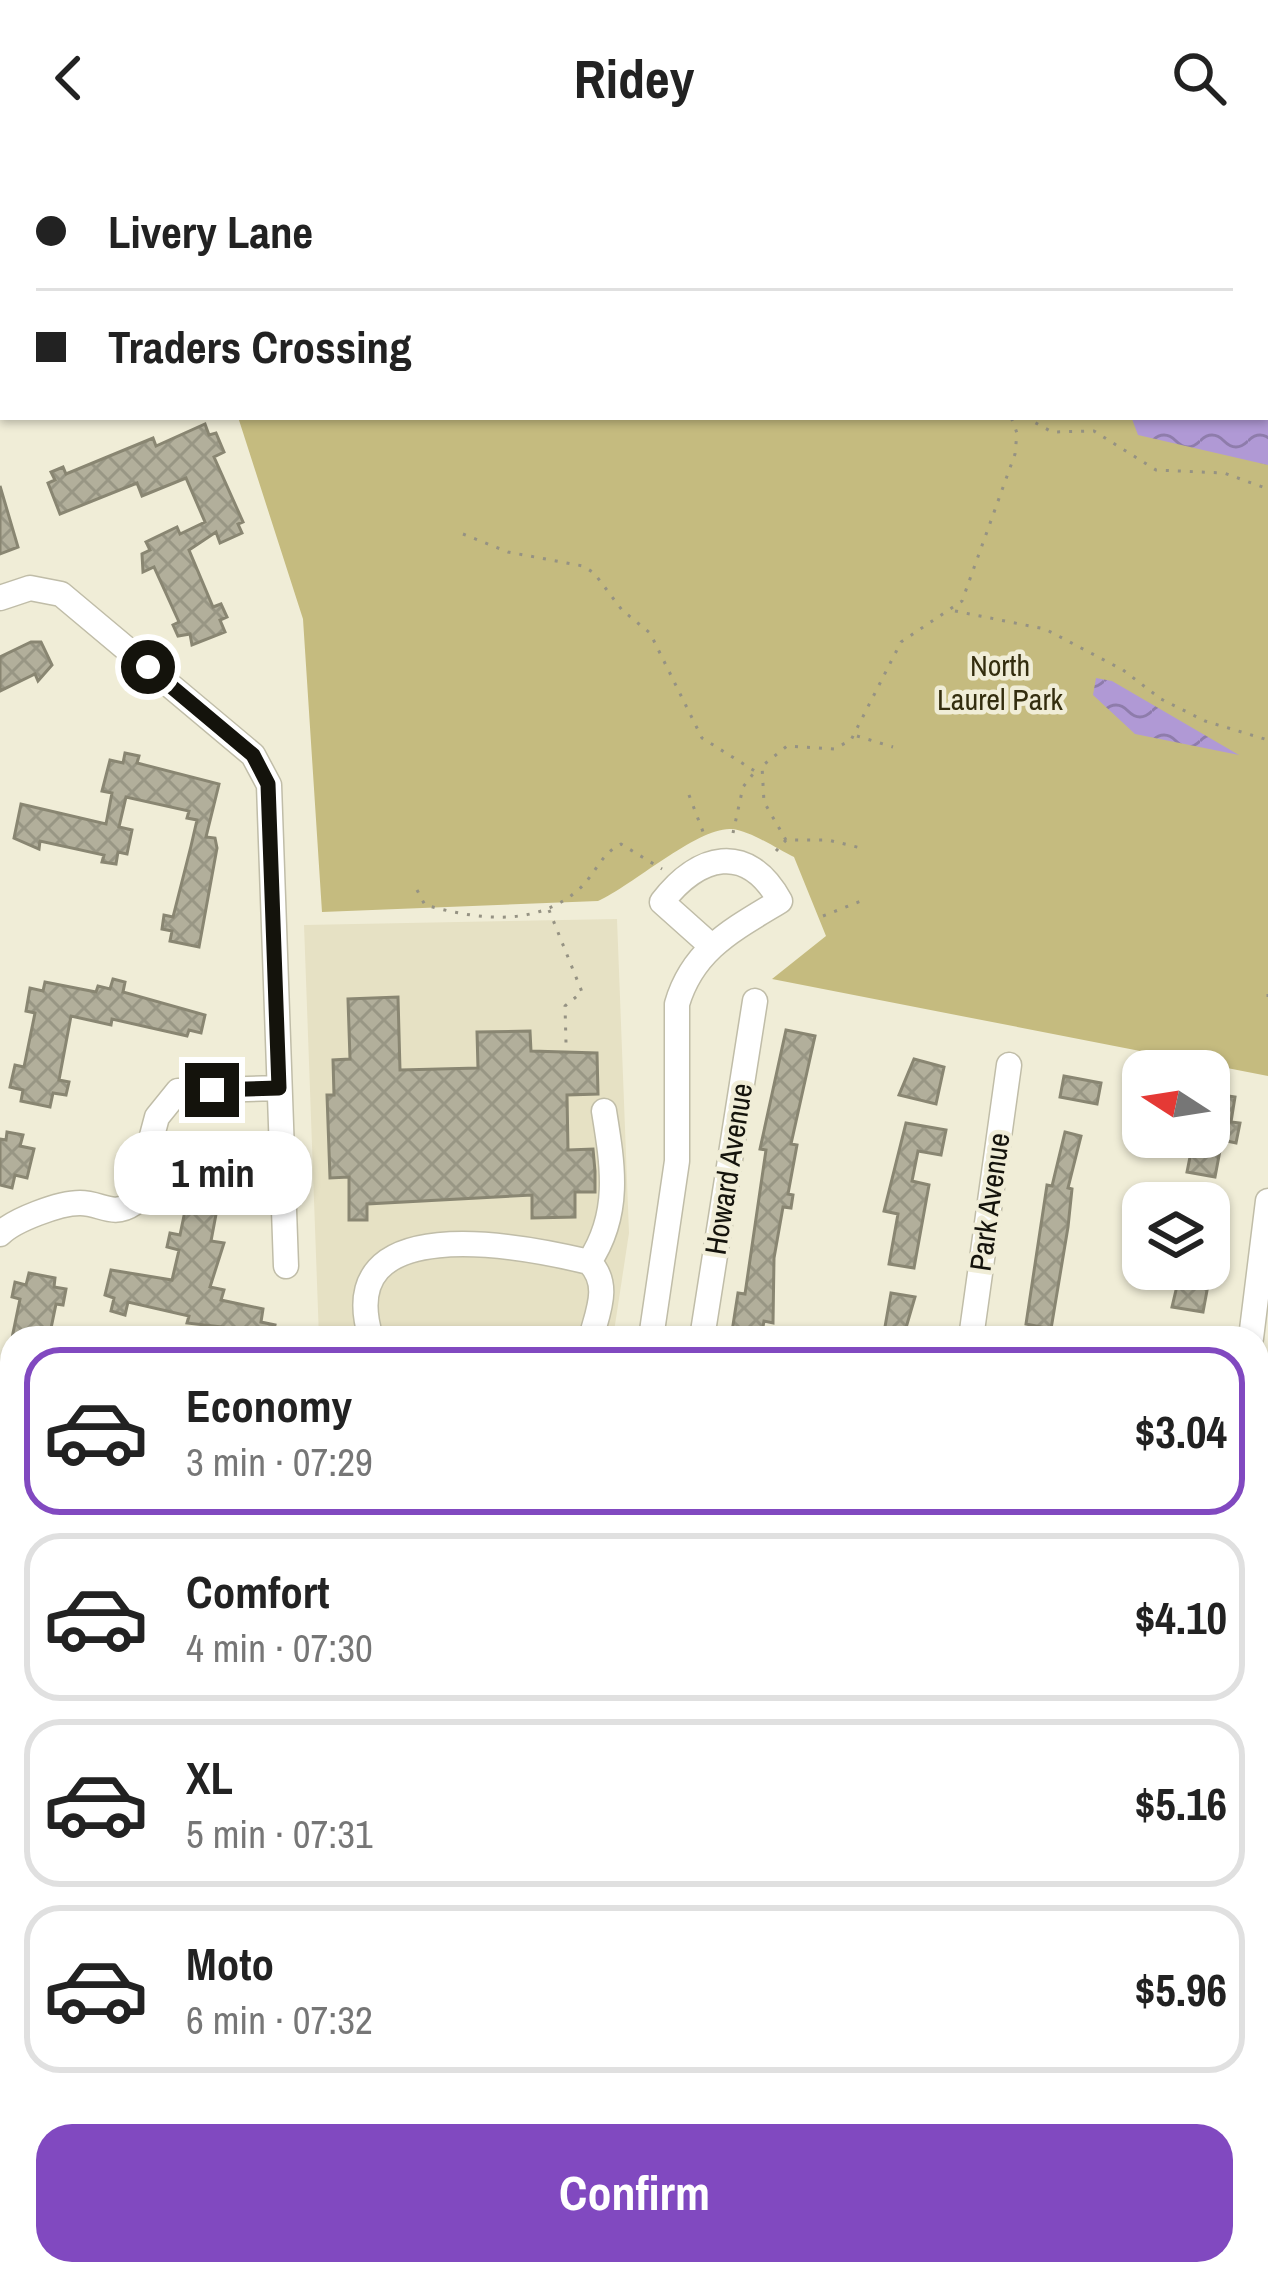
<!DOCTYPE html>
<meta charset="utf-8">
<style>
:root{--surface:#fff;--page:#f2f2f2;--text:#222;--muted:#767676;--line:#e0e0e0;--accent:#8149c0}
body{margin:0;font-family:"Archivo Narrow",sans-serif;background:var(--page);color:var(--text);height:100vh;display:flex;flex-direction:column;font-size:45px;white-space:nowrap}
*{box-sizing:border-box;margin:0}
p{font-size:39px;color:var(--muted)}
.icon{flex:none;width:66px;height:66px;fill:none;stroke:currentColor;stroke-width:2;stroke-linecap:round;stroke-linejoin:round}
.map{position:relative;flex:1;overflow:hidden}
.panel{position:absolute;left:0px;top:1170px;width:1269px;height:960px;display:flex;flex-direction:column;background:var(--surface);border-radius:36px 36px 0 0;box-shadow:0 3px 9px #0004}
.panel>*{flex:none}
.banner{position:absolute;left:0px;top:0px;width:1269px;height:264px;box-shadow:0 3px 9px #0004;display:grid;align-content:center;height:264px;padding:0 36px;background:var(--surface)}
.needle{width:78px;rotate:282deg}
.fabs{position:absolute;left:1122px;top:894px;display:grid;gap:24px}
.fabs a{display:grid;place-items:center;width:108px;height:108px;border-radius:24px;background:var(--surface);box-shadow:0 3px 9px #0004;font-size:60px}
.end{position:absolute;width:54px;height:54px;margin:-27px;border:15px solid #14130c;background:#fff;box-shadow:0 0 0 6px #fff}
.from{border-radius:50%}
.bubble{position:absolute;height:84px;border-radius:36px;background:var(--surface);box-shadow:0 3px 9px #0004;font-size:39px;font-weight:700;line-height:84px;text-align:center}
.banner b{display:flex;align-items:center;gap:42px;height:114px;font-size:45px}
.banner b+b{border-top:3px solid var(--line)}
.banner i{width:30px;height:30px;background:var(--text)}
ul{padding:21px 0 0;list-style:none}
li{display:flex;align-items:center;gap:36px;height:168px;margin:0 24px 18px;padding:0 12px;border:6px solid var(--line);border-radius:36px}
li div{flex:1}
li b{display:block;font-size:45px}
li em{font-style:normal;font-weight:700}
li.current{border-color:var(--accent)}
li>.icon{width:108px;height:108px;stroke-width:1.5}
.button{display:flex;gap:24px;margin-top:auto;padding:24px 36px}
.button a{flex:1;height:138px;border-radius:36px;background:var(--accent);color:#fff;font-size:48px;font-weight:700;line-height:138px;text-align:center}
header{display:flex;justify-content:space-between;align-items:center;height:156px;padding:0 36px;background:var(--surface);font-size:54px;font-weight:700}
.map>svg:first-child{display:block}
.built{fill:#e6e1c4}
.green{fill:#c5bb7f}
.water{fill:url(#water-waves)}
.building{fill:url(#building-cross-hatch);stroke:#898672;stroke-width:3}
.lines{fill:none;stroke-linecap:round;stroke-linejoin:round}
.minor-casing{stroke:#c0bda8;stroke-width:27}
.path{stroke:#959283;stroke-width:3;stroke-dasharray:3 9;stroke-linecap:butt}
.minor{stroke:#fff;stroke-width:24}
.route{stroke:#14130c;stroke-width:15}
.labels{text-anchor:middle;stroke-width:9;stroke-linejoin:round;paint-order:stroke}
.park-label{font-size:30px;fill:#332d0e;stroke:#f0edd7}
.street-label{font-size:30px;fill:#14130c;stroke:#f0edd7}
</style>
<header><svg class="icon" aria-label="back" viewBox="0 0 24 24"><path d="M15 5l-7 7 7 7"/></svg>Ridey<svg class="icon" aria-label="search" viewBox="0 0 24 24"><circle cx="10" cy="10" r="6"/><path d="M15 15l6 6"/></svg></header>
<div class="map">
<svg width="1268" height="2130" viewBox="0 0 1268 2130">
<defs>
<pattern id="water-waves" width="16" height="10" patternUnits="userSpaceOnUse" patternTransform="scale(3)"><rect width="16" height="10" fill="#b099d5"/><path d="M0 5q4-4 8 0t8 0" fill="none" stroke="#8e7cab"/></pattern>
<pattern id="building-cross-hatch" width="8" height="8" patternUnits="userSpaceOnUse" patternTransform="scale(3)"><rect width="8" height="8" fill="#b2af9b"/><path d="M0 0l8 8M0 8l8-8" fill="none" stroke="#989684"/></pattern>
</defs>
<rect width="100%" height="100%" fill="#f0edd7"/>
<path class="built" d="M617,763L629,1077L613,1182H319L304,769Z"/>
<path class="green" d="M0,0H923L3,3V46Z
M1268,59V920L772,823L826,780L794,701C777,693 751,675 732,673C699,670 633,729 598,745L322,756L303,463L238,261H1266Z"/>
<path class="water" d="M1268,237V309L1138,279L1132,263L1266,261Z
M1096,522L1112,525L1239,599L1135,578L1093,539Z"/>
<path class="building" d="M205,268L209,279L216,277L224,296L214,301L243,366L238,368L242,377L220,387L216,376L189,394L213,451L221,448L227,461L220,464L225,476L192,489L190,478L178,480L173,469L179,466L154,411L143,416L142,398L150,394L146,386L177,371L180,378L205,366L186,322L142,340L137,327L60,358L48,327L55,324L51,316L63,311L66,318L153,282L156,290Z
M0,330L18,391L0,398Z
M31,486H41L52,509L38,525L35,518L0,535V501Z
M125,597L139,600L137,607L219,628L206,681L215,682L217,692L199,791L170,785L172,775L162,773L164,759L173,761L191,690L197,664L187,662L189,655L126,641L119,671L132,674L127,698L118,696L116,708L102,706L104,699L40,685L39,693L14,682L21,648L106,668L112,637L102,635L110,604L123,607Z
M113,823L125,826L123,836L205,859L201,877L189,874L187,880L112,863L111,869L71,860L59,924L69,926L66,939L53,937L50,951L21,945L23,934L10,931L15,909L24,911L35,857L26,855L30,832L43,835L45,826L96,836L98,830L110,833Z
M398,841L400,914L478,912L477,876L530,875L531,895L597,897L598,938L567,939L568,994L593,993L595,1015V1036H575V1061L532,1062V1039L367,1048V1064H349V1021L330,1022L327,939H334L333,904L350,903L348,843Z
M786,874L815,880L791,988L797,989L788,1038L793,1039L791,1052L783,1051L774,1102L773,1167L764,1165L761,1182H731L738,1137L745,1138L766,994L760,993Z
M914,903L944,911L936,948L899,939Z
M1064,920L1101,927L1097,948L1060,941Z
M1209,937L1235,941L1231,966L1240,967L1236,987L1222,984L1215,1021L1187,1016L1194,981H1209Z
M906,967L946,974L941,999L918,995L912,1025L929,1029L914,1112L889,1108L898,1058L884,1055Z
M7,976L23,979L20,990L34,993L27,1022L15,1019L12,1032L0,1029V983L6,984Z
M1065,976L1081,980L1068,1032L1072,1033L1068,1071L1051,1173L1026,1168L1047,1029L1052,1030Z
M205,996L227,1000L211,1085L224,1087L210,1131L224,1134L221,1144L263,1153L261,1166L275,1169L272,1182H229L231,1172L187,1167L189,1160L128,1146L125,1159L111,1155L114,1142L105,1139L111,1114L172,1124L179,1094L167,1091L170,1077L180,1079L192,1021L184,1019L187,1002L203,1006Z
M1181,1113H1211L1203,1156L1172,1151Z
M29,1117L55,1122L54,1131L66,1133L63,1149L56,1148L49,1182H12L20,1143L12,1141L15,1126L26,1129Z
M891,1137L915,1141L903,1182H883Z"/>
<g class="lines">
<g class="minor-casing">
<path id="minor" d="M0,442L30,432L61,438L253,599L269,629L286,1110
M0,1078C14,1064 59,1047 80,1047C102,1047 112,1062 134,1047L157,961L178,935L279,932
M589,1106C621,1058 613,1010 604,955
M371,1182C331,1053 518,1089 589,1106C611,1128 598,1155 591,1182
M651,1182L677,1005V848C693,793 734,773 780,745C747,685 698,699 662,746L709,788
M702,1182L755,845
M971,1182L1009,909
M1251,1182L1268,1045
M0,1364L12,1357
M1257,1402L1266,1349
M0,1422L12,1445
M0,1469L12,1463
M1257,1797L1268,1799
M0,1974L12,1968
M1212,2118L1268,2127
M260,2130L261,2118
M1139,2130L1143,2118"/>
</g>
<path class="path" d="M840,3L843,0
M1025,261L1052,276L1094,275L1156,314L1224,317L1268,333
M463,378L508,396L583,410L594,417L622,454L650,477L702,582L758,617
M955,455L1045,473L1123,514L1161,543L1205,565L1268,584
M857,580L893,591
M689,639L705,681
M733,677L743,631L753,618
M786,684L764,646L762,610L787,590L834,593L851,584L901,486L962,445L1015,298L1017,277L1011,261
M776,695L786,684H828L865,693
M417,734L425,749C476,763 533,772 577,735C595,720 600,698 621,688L662,713
M549,754L582,836L565,850L566,887
M823,760L861,745
M1268,838V841"/>
<use href="#minor" class="minor"/>
</g>
<g class="lines">
<path class="route" d="M148,511L253,599L268,628L279,932L212,934"/>
</g>
<g class="labels">
<g class="park-label">
<text x="1000" y="520">North<tspan x="1000" dy="34">Laurel Park</tspan></text>
</g>
<g class="street-label">
<text transform="translate(729 1013) rotate(-81)" y="10">Howard Avenue</text>
<text transform="translate(990 1046) rotate(-82)" y="10">Park Avenue</text>
</g>
</g>
</svg>
<div class="fabs">
<a><svg class="needle" viewBox="-14 -14 28 28"><path d="M0-13l5 13h-10z" fill="#e53935"/><path d="M0 13l5-13h-10z" fill="#767676"/></svg></a>
<a><svg class="icon" aria-label="layers" viewBox="0 0 24 24"><path d="M12 4l9 5-9 5-9-5zM3 14l9 5 9-5"/></svg></a>
</div>
<i class="end from" style="left:148px;top:511px"></i>
<i class="end" style="left:212px;top:934px"></i>
<div class="bubble" style="left:114px;top:975px;width:198px">1 min</div>
<div class="banner">
<b><i class="from"></i>Livery Lane</b>
<b><i></i>Traders Crossing</b>
</div>
<section class="panel">
<ul>
<li class="current"><svg class="icon" aria-label="car" viewBox="0 0 24 24"><path d="M5 17H2v-5l4-1 3-4h7l3 4 3 1v5h-3M9 17h6M6 11h13"/><circle cx="7" cy="17" r="2"/><circle cx="17" cy="17" r="2"/></svg><div><b>Economy</b><p>3 min · 07:29</p></div><em>$3.04</em></li>
<li><svg class="icon" aria-label="car" viewBox="0 0 24 24"><path d="M5 17H2v-5l4-1 3-4h7l3 4 3 1v5h-3M9 17h6M6 11h13"/><circle cx="7" cy="17" r="2"/><circle cx="17" cy="17" r="2"/></svg><div><b>Comfort</b><p>4 min · 07:30</p></div><em>$4.10</em></li>
<li><svg class="icon" aria-label="car" viewBox="0 0 24 24"><path d="M5 17H2v-5l4-1 3-4h7l3 4 3 1v5h-3M9 17h6M6 11h13"/><circle cx="7" cy="17" r="2"/><circle cx="17" cy="17" r="2"/></svg><div><b>XL</b><p>5 min · 07:31</p></div><em>$5.16</em></li>
<li><svg class="icon" aria-label="car" viewBox="0 0 24 24"><path d="M5 17H2v-5l4-1 3-4h7l3 4 3 1v5h-3M9 17h6M6 11h13"/><circle cx="7" cy="17" r="2"/><circle cx="17" cy="17" r="2"/></svg><div><b>Moto</b><p>6 min · 07:32</p></div><em>$5.96</em></li>
</ul>
<div class="button"><a>Confirm</a></div>
</section>
</div>
